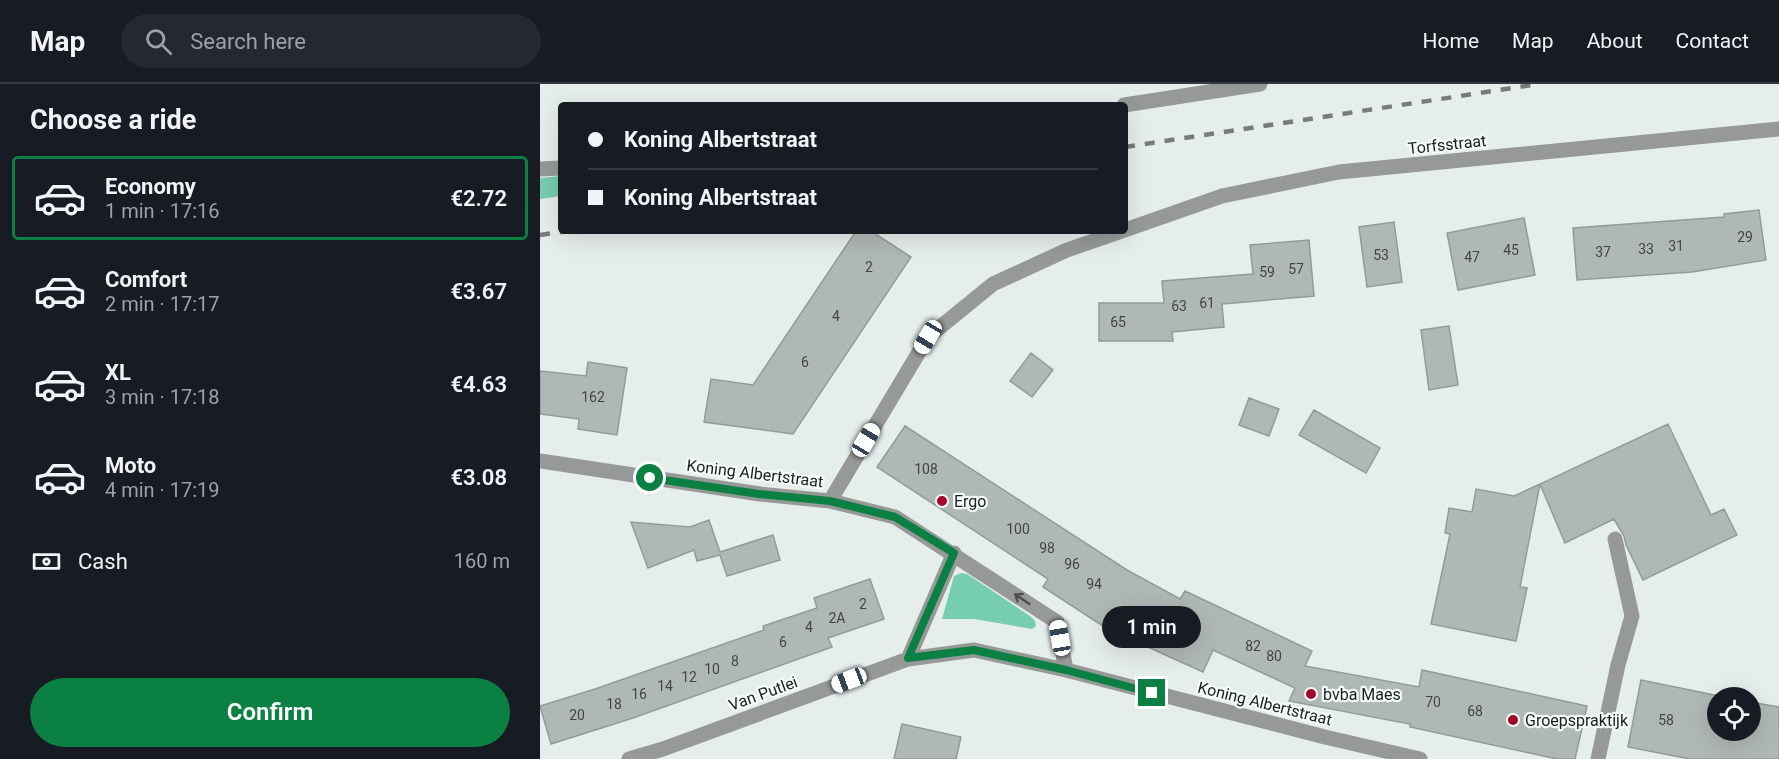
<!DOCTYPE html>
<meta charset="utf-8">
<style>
:root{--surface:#171b24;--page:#242831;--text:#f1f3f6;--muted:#9ea1a6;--line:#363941;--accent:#0b8043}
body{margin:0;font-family:Roboto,sans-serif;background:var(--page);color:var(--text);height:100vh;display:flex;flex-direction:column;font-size:22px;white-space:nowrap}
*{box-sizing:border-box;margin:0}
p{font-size:20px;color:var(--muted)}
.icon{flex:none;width:33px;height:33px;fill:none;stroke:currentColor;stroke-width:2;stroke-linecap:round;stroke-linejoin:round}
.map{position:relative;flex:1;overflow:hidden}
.side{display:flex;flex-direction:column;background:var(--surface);width:540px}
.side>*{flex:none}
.banner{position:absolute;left:18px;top:18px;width:570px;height:132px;border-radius:6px;box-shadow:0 6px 24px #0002;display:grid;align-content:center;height:132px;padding:0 30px;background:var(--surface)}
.tools{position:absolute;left:1167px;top:603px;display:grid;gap:12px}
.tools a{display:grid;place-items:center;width:54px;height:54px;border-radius:50%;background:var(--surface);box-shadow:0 6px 24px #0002;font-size:30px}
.end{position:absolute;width:27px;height:27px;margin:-14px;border:8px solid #0b8043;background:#fff;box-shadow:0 0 0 3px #fff}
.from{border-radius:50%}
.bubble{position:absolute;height:42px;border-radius:21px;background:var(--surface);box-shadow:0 6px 24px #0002;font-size:20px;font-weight:600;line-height:42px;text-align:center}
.car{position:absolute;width:18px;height:36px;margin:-18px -9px;border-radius:8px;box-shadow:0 0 4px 2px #0007;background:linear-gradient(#fff 24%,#345 0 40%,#fff 0 76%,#345 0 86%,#fff 0)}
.banner b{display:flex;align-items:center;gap:21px;height:57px;font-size:22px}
.banner b+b{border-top:2px solid var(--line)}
.banner i{width:15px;height:15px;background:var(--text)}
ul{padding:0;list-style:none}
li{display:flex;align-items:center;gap:18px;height:84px;margin:0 12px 9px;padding:0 18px;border:3px solid transparent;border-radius:6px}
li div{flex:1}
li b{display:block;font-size:22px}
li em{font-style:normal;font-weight:600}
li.on{border-color:var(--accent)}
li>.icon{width:54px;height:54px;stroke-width:1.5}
h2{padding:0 30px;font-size:27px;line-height:72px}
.pay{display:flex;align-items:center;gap:15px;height:66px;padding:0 30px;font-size:22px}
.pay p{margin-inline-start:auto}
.cta{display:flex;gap:12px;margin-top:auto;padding:12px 30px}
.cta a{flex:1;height:69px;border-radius:36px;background:var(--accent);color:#fff;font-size:24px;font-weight:600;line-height:69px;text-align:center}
header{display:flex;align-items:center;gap:36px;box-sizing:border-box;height:84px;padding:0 30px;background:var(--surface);border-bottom:2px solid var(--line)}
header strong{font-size:28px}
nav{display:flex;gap:33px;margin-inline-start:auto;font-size:21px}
.search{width:420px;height:54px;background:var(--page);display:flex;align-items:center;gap:15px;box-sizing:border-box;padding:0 21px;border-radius:33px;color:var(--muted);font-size:22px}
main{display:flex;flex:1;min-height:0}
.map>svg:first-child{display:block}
.green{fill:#77cdb0}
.building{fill:#b0b8b5;stroke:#939b98;stroke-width:1.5}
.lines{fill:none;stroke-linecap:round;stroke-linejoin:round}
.minor{stroke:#969998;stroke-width:15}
.rail{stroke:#777c7a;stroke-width:4.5;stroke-dasharray:10 10;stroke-linecap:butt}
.oneway{stroke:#4d504f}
.route{stroke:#0b8043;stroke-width:8}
.poi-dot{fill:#a30629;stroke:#f3fcf8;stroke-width:2}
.labels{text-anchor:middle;stroke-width:4.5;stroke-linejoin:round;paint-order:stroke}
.number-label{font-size:14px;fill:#414544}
.street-label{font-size:16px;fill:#1c1f1e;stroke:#f3fcf8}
.poi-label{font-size:16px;fill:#1c1f1e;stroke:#f3fcf8;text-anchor:start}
</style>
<header>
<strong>Map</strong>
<div class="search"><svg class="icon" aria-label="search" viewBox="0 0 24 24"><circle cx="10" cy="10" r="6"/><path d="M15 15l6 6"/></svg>Search here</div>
<nav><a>Home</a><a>Map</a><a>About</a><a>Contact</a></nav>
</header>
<main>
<section class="side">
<h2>Choose a ride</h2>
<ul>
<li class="on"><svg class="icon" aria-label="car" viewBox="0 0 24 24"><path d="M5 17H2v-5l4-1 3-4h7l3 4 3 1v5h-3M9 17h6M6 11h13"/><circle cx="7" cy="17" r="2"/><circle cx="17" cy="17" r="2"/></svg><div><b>Economy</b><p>1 min · 17:16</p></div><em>€2.72</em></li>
<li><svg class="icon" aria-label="car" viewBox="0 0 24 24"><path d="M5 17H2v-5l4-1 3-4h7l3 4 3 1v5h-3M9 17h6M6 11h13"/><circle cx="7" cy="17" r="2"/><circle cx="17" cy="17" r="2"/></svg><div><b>Comfort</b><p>2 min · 17:17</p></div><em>€3.67</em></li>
<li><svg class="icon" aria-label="car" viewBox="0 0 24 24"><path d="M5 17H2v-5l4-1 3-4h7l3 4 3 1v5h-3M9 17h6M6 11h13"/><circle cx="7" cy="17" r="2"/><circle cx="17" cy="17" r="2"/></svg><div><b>XL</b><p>3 min · 17:18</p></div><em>€4.63</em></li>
<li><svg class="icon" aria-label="car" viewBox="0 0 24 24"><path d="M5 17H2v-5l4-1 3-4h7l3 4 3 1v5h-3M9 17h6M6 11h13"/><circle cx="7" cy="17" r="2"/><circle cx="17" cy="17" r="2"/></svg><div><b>Moto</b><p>4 min · 17:19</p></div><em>€3.08</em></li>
</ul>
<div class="pay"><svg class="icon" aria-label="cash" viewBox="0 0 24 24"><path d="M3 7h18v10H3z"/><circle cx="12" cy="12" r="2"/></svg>Cash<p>160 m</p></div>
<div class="cta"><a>Confirm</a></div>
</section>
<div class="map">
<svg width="1239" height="675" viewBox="0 0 1239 675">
<rect width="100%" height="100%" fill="#e6eeeb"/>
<path class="green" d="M21,92V112L0,115V94Z
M421,489L427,490L490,532L495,537L496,542L492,545L434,535H402L414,492Z"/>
<path class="building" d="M1219,126L1226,176L1152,188L1037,196L1033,144L1184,133V130Z
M984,134L995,191L918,206L907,149Z
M854,138L862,198L827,203L819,143Z
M316,147H331L371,173L253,350L164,338L171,295L213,301Z
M769,156L774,212L682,220L684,243L632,248L633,257H559V219H624L622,197L713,190L710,161Z
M909,242L918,301L889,306L881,246Z
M491,269L513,286L492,313L470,297Z
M48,278L87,284L77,351L38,345L39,335L0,330V287L46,292Z
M709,314L739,325L729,352L699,341Z
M774,326L840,364L826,389L759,351Z
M1128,340L1171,431L1184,425L1197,451L1103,496L1086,461L1084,452L1074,435L1025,459L1000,400Z
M365,342L587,486L640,515L645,507L772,567L765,582L879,603L882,586L1047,622L1035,675H1017L870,643V640L749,617L755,604L673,566L663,588L566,544L503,503L508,495L337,383Z
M1000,400L980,503L987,504L976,557L891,540L910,450L905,449L909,424L932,428L936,405L974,412Z
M169,436L180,468L233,451L240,476L187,492L180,471L157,477L154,466L108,484L91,438L150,443Z
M330,495L344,535L288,554L292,563L93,634L11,660L0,622L55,605L224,546L223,542L277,524L274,514Z
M1101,596L1189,614H1178V646H1210V618L1239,623V675H1150L1088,663Z
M362,640L421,653L416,675H354Z"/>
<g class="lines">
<path class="minor" d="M584,21L720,0
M0,85L21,84
M585,146L682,112L799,88L1239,45
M0,377L220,410L290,417L355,433L517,538L526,586
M290,417L388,253L453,200L527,166L582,147
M368,575L414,469
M89,675L123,665L368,575L434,566L526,586L785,653L880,675
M1058,675L1078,581L1092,532L1075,455"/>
<path class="rail" d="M585,63L999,0
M0,151L28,147"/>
</g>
<defs><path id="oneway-shaft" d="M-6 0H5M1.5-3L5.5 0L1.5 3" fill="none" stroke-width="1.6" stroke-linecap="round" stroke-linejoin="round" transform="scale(1.5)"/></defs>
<use class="oneway" href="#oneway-shaft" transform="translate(482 515) rotate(-146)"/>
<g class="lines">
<path class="route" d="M110,394L219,410L290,417L355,433L414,469L368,574L434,566L526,586L612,609"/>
</g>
<g class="poi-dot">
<circle cx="402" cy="417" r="6"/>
<circle cx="771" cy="610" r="6"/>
<circle cx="973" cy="636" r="6"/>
</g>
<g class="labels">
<g class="number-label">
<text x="1205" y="158">29</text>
<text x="1136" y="167">31</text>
<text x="1106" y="170">33</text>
<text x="971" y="171">45</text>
<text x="1063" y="173">37</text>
<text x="841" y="176">53</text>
<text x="932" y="178">47</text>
<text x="329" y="188">2</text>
<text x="756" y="190">57</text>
<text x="727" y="193">59</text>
<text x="667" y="224">61</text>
<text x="639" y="227">63</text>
<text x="296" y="237">4</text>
<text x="578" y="243">65</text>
<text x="265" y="283">6</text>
<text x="53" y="318">162</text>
<text x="386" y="390">108</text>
<text x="478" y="450">100</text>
<text x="507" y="469">98</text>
<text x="532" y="485">96</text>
<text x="554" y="505">94</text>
<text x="323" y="525">2</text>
<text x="297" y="539">2A</text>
<text x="269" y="548">4</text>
<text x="243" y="563">6</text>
<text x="713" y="567">82</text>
<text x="734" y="577">80</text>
<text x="195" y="582">8</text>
<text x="172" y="590">10</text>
<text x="149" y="598">12</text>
<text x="125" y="607">14</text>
<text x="99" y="615">16</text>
<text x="893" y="623">70</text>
<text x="74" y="625">18</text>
<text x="935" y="632">68</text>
<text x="37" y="636">20</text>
<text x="1126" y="641">58</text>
</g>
<g class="street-label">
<text transform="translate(907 60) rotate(-6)" y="6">Torfsstraat</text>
<text transform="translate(215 389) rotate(7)" y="6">Koning Albertstraat</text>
<text transform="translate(223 609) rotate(-20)" y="6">Van Putlei</text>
<text transform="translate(725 619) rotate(14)" y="6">Koning Albertstraat</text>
</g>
<g class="poi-label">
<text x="414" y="423">Ergo</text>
<text x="783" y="616">bvba Maes</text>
<text x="985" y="642">Groepspraktijk</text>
</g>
</g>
</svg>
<div class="tools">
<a><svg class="icon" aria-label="locate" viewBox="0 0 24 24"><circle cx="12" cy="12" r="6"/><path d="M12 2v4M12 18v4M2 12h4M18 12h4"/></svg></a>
</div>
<i class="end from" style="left:110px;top:394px"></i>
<i class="end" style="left:612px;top:609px"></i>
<div class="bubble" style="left:562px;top:522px;width:99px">1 min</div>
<i class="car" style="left:388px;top:253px;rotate:211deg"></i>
<i class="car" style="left:326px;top:356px;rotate:31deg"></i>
<i class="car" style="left:520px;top:554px;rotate:350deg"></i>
<i class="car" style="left:309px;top:596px;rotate:249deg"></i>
<div class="banner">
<b><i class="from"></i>Koning Albertstraat</b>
<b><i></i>Koning Albertstraat</b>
</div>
</div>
</main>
